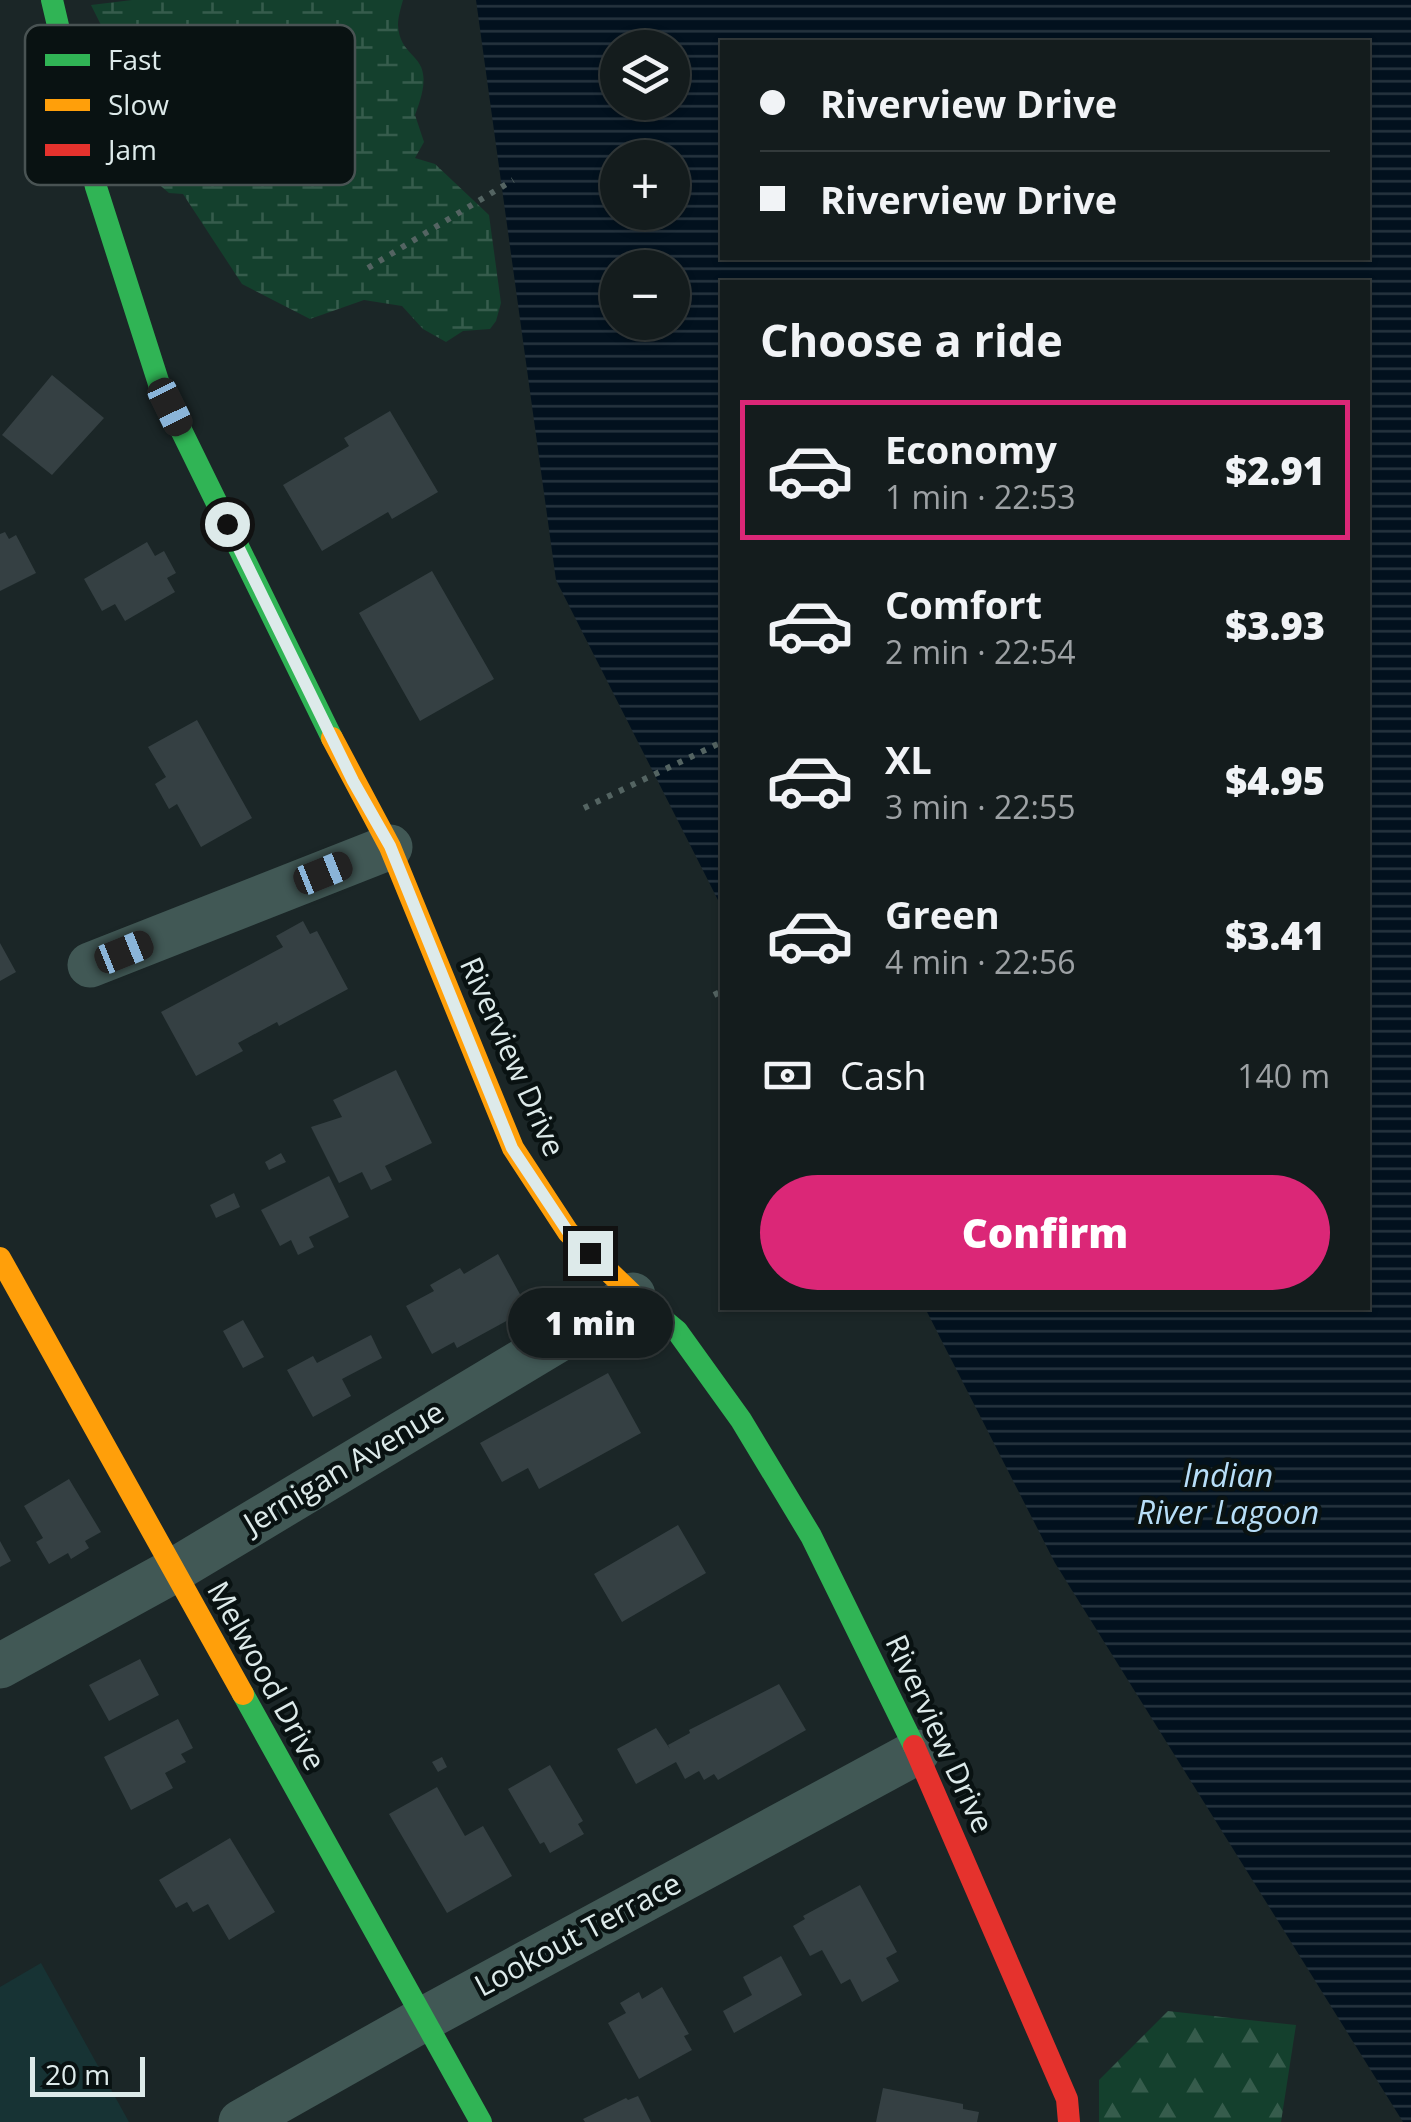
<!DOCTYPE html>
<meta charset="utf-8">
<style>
:root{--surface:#141c1d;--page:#21292a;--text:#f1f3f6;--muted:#9da1a4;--line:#333a3b;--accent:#db2777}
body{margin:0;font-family:"Open Sans",sans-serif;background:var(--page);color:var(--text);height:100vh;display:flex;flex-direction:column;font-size:38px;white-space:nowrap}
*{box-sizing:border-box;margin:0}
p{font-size:32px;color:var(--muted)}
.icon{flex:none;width:55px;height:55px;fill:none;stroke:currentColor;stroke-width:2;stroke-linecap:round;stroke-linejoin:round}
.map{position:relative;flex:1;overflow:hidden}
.side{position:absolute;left:720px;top:280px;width:650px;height:1030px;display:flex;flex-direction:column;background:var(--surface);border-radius:0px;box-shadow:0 2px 8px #0004,0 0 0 2px var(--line)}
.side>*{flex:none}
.guide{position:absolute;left:720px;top:40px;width:650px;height:220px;border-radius:0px;box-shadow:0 2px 8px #0004,0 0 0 2px var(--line);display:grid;align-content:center;height:220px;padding:0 40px;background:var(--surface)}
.fabs{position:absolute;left:600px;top:30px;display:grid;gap:20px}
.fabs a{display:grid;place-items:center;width:90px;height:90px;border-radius:50%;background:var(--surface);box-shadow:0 2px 8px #0004,0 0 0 2px var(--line);font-size:50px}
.scale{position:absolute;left:30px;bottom:25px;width:115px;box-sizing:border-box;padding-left:10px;border:5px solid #ddeaea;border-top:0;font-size:28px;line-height:35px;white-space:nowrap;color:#ddeaea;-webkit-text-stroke:8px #091212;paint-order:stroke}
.end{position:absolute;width:45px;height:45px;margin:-22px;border:12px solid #ddeaea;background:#111;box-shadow:0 0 0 5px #111}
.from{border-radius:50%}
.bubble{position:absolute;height:70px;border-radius:35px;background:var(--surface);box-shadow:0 2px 8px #0004,0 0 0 2px var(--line);font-size:32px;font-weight:800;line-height:70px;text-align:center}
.car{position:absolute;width:30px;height:60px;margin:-30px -15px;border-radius:12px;box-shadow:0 0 8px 2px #0007;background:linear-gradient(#222 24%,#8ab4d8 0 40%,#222 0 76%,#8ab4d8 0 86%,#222 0)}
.guide b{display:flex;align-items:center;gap:35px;height:95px;font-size:38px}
.guide b+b{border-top:2px solid var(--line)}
.guide i{width:25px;height:25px;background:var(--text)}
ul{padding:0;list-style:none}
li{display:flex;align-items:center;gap:30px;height:140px;margin:0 20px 15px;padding:0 20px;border:5px solid transparent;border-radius:0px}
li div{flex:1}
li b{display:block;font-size:38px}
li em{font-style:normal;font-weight:800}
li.selected{border-color:var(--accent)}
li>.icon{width:90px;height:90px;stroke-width:1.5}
h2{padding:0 40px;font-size:45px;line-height:120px}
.pay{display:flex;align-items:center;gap:25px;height:110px;padding:0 40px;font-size:38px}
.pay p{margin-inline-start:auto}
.button{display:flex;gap:20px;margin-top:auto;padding:20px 40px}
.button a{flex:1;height:115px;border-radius:60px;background:var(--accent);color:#fff;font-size:40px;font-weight:800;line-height:115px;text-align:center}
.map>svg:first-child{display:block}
.built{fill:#173334}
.forest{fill:url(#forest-firs)}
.wetland{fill:url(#wetland-marsh)}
.water{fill:url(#water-rules);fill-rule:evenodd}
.building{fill:#354043}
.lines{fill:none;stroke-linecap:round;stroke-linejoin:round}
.path{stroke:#546462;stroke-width:6;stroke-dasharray:5 8;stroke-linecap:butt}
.street{stroke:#415855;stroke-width:45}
.fast{stroke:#30b455;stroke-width:22}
.slow{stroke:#ff9f0a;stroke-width:22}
.jam{stroke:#e5322d;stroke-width:22}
.route{stroke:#ddeaea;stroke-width:12}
.labels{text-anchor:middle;stroke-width:9;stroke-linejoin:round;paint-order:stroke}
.street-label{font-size:30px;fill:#ddeaea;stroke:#091212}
.water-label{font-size:32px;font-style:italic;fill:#b7def8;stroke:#091212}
.key{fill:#091212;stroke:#495353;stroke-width:2.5}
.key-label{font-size:28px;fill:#ddeaea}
</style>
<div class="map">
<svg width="1411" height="2122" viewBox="0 0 1411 2122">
<defs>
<pattern id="forest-firs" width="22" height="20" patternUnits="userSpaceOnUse" patternTransform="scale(2.5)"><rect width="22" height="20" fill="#14402d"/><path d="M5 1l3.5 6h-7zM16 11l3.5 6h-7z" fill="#365c4c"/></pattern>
<pattern id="wetland-marsh" width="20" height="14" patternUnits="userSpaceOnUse" patternTransform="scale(2.5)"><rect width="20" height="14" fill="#14402d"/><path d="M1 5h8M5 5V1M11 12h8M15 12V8" fill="none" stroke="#365c4c"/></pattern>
<pattern id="water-rules" width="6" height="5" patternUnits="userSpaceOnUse" patternTransform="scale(2.5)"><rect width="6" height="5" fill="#02111e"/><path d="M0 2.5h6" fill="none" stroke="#26343f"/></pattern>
</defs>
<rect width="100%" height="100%" fill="#1b2627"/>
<path class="built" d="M41,1963L129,2122H0V1987Z"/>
<path class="forest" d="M1168,2011L1296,2025L1281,2122H1099V2080Z"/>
<path class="wetland" d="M132,0H403C401,7 398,17 398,25C400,65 441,49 415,115L424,142L415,158L435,164L489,215L501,303L496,321L490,329L463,331L446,342L423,329L402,306L364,300L310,319L242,284L183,194L169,193L142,170L131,122V85L91,5Z"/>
<path class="water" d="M476,0H1411V2122H1403L1055,1563L925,1308H1368V282H722V908L556,580ZM722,42H1368V258H722ZM618,48H672V102H618ZM618,158H672V212H618ZM618,268H672V322H618Z"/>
<path class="building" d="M52,375L104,418L52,475L2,435Z
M390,411L438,492L392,519L388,512L322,551L283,485L349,446L344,438Z
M5,532L9,539L16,535L36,573L0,591V534Z
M147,542L155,556L164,551L176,573L167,578L175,592L125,621L115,604L102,611L84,579Z
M432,571L494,679L420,721L359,613Z
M197,720L252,818L201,847L177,804L169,809L155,784L166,777L148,747Z
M303,921L310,934L317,931L348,989L279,1026L277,1022L238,1043L243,1051L196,1076L161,1012L283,947L276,936Z
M0,943L16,972L0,981Z
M396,1070L432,1143L385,1166L392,1180L371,1190L362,1172L339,1183L311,1127L342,1117L333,1100Z
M281,1153L286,1162L269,1170L265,1162Z
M329,1176L349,1217L309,1237L314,1247L298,1255L291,1240L280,1246L261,1210Z
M234,1193L240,1207L216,1218L210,1205Z
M498,1254L528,1309L457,1348L454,1342L432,1354L406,1306L434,1291L430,1285L460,1268L464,1274Z
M243,1320L264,1357L243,1368L223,1331Z
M371,1335L382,1358L342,1379L351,1396L313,1417L287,1370L313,1356L317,1363Z
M608,1373L641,1433L539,1489L528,1468L502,1482L480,1443Z
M69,1479L101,1532L85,1541L89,1548L71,1559L68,1553L49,1564L36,1542L43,1538L24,1506Z
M678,1525L706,1573L622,1622L594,1574Z
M0,1541L11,1561L0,1567Z
M140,1659L159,1695L109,1721L89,1685Z
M779,1684L806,1730L718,1780L714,1774L704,1780L699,1771L685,1779L676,1762L636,1784L617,1749L656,1728L670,1749L668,1745L690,1733L689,1730Z
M178,1719L193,1748L181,1754L186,1762L165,1773L173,1788L131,1810L104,1757Z
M442,1757L447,1767L438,1772L432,1762Z
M550,1765L583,1821L578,1824L584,1834L550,1853L544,1842L540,1844L508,1789Z
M437,1787L465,1836L483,1826L512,1876L447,1913L389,1814Z
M230,1838L275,1912L229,1940L208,1904L193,1912L187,1902L176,1908L159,1880Z
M860,1885L897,1952L886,1958L899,1981L862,2002L850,1979L841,1984L822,1950L810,1956L793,1926L805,1919L803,1916Z
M781,1956L802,1995L734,2033L723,2011L752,1995L743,1977Z
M662,1987L689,2034L684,2036L692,2050L639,2079L608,2023L626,2013L620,2003L639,1992L642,1999Z
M883,2088L963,2104V2109L979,2112L977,2122H876Z
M638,2096L651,2122H585L583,2119L626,2098L628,2100Z"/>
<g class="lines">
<path class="path" d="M368,268L513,180
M584,808L722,742
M714,995L722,991"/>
<path class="street" d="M90,965L390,847
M0,1666L173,1571L633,1295
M241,2122L422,2020L917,1752"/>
<path class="fast" d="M52,0L96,187L160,387L332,738
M631,1293L677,1331L741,1420L811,1536L914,1746
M243,1694L481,2122"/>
<path class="slow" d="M332,738L390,847L513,1148L568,1232L631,1293
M0,1258L243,1694"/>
<path class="jam" d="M914,1746L1067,2099L1069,2122"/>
</g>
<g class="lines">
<path class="route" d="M227,524L353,781L390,846L512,1148L568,1232L590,1253"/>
</g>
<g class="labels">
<g class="street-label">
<text transform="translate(512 1057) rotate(66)" y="10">Riverview Drive</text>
<text transform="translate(344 1468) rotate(-31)" y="10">Jernigan Avenue</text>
<text transform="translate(266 1676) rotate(61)" y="10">Melwood Drive</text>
<text transform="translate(939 1734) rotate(65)" y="10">Riverview Drive</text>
<text transform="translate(578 1935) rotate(-28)" y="10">Lookout Terrace</text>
</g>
<g class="water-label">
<text x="1228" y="1487">Indian<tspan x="1228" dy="37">River Lagoon</tspan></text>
</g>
</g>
<rect x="25" y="25" width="330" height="160" rx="15" class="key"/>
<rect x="45" y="54" width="45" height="12" fill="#30b455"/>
<rect x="45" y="99" width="45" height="12" fill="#ff9f0a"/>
<rect x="45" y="144" width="45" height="12" fill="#e5322d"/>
<g class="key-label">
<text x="108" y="70">Fast</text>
<text x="108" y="115">Slow</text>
<text x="108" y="160">Jam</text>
</g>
</svg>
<div class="fabs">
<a><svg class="icon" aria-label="layers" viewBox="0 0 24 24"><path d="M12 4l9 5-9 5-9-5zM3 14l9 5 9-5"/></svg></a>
<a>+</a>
<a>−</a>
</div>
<div class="scale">20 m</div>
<i class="end from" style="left:227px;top:524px"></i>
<i class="end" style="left:590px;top:1253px"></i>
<div class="bubble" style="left:508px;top:1288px;width:165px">1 min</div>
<i class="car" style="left:170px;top:407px;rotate:154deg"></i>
<i class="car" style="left:323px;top:873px;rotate:68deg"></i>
<i class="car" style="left:124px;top:952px;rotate:68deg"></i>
<div class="guide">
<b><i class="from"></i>Riverview Drive</b>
<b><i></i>Riverview Drive</b>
</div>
<section class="side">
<h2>Choose a ride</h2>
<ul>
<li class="selected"><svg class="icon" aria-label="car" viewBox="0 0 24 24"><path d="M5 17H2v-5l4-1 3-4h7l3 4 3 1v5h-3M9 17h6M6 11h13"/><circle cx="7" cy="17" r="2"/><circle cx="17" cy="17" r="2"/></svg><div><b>Economy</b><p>1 min · 22:53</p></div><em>$2.91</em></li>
<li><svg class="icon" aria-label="car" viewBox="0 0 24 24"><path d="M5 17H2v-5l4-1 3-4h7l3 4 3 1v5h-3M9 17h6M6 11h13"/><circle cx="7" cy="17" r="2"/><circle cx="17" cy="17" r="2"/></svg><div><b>Comfort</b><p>2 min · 22:54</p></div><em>$3.93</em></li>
<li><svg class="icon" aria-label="car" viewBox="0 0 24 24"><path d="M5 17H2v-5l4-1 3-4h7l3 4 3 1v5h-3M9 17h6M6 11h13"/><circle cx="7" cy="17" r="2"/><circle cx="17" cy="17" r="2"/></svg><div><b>XL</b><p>3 min · 22:55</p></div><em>$4.95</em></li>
<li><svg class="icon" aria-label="car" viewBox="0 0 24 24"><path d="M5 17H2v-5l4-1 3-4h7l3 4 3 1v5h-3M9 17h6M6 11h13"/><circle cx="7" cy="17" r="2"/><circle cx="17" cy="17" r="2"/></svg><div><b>Green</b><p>4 min · 22:56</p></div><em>$3.41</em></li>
</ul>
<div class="pay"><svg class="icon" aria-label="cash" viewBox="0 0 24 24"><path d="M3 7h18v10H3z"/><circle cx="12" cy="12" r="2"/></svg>Cash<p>140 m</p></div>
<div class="button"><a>Confirm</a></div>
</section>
</div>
